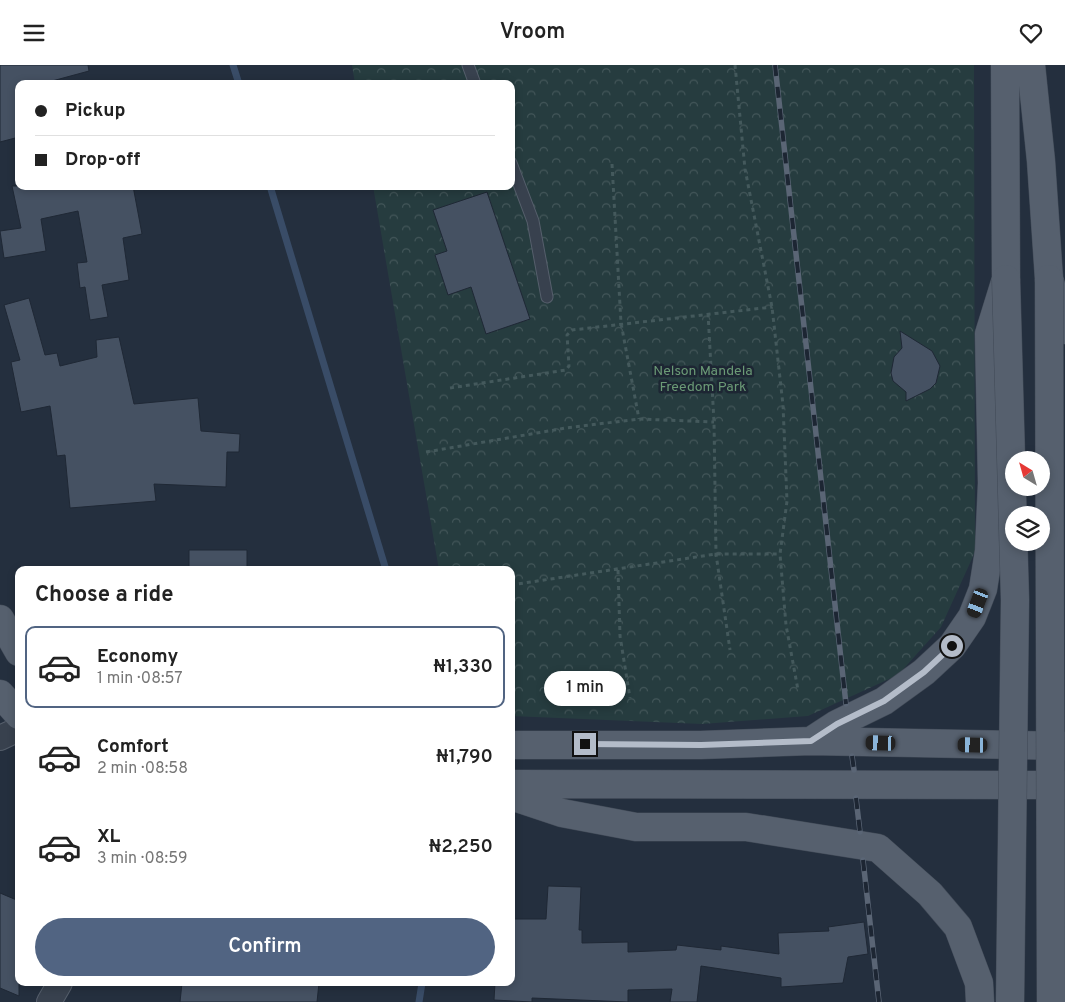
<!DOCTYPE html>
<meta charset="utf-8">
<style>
:root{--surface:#fff;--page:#f6f6f6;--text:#222;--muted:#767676;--line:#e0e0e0;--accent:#516482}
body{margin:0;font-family:Overpass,sans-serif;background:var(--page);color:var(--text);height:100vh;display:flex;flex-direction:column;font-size:19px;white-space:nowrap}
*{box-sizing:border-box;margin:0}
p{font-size:16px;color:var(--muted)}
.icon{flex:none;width:28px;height:28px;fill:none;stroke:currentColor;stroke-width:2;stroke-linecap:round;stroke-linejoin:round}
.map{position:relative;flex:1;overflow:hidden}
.drawer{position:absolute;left:15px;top:501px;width:500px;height:420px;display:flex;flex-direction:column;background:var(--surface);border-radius:10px;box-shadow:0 2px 8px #0003}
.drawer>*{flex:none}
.guide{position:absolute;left:15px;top:15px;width:500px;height:110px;border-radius:10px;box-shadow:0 2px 8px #0003;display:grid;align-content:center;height:110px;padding:0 20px;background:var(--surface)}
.needle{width:32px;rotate:323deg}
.fabs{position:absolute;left:1005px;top:386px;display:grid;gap:10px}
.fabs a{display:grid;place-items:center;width:45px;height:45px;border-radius:50%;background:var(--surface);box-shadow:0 2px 8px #0003;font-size:25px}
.end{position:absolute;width:22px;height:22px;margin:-11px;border:6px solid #b4bcc9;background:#111;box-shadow:0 0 0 2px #111}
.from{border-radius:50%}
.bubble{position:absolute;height:35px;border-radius:18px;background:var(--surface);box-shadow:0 2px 8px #0003;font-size:16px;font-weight:600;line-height:35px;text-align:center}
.car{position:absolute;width:15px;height:30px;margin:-15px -8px;border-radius:6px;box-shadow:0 0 4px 1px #0007;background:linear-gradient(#222 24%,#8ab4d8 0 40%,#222 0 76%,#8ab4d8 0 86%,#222 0)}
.guide b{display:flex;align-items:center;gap:18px;height:48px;font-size:19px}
.guide b+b{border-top:1px solid var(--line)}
.guide i{width:12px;height:12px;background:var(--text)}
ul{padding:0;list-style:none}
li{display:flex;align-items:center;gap:15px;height:82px;margin:0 10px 8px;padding:0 10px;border:2px solid transparent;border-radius:10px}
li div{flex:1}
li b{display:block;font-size:19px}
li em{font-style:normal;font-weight:600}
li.current{border-color:var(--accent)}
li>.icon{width:45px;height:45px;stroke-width:1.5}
h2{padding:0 20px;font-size:22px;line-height:60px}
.action{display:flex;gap:10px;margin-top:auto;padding:10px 20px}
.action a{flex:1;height:58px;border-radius:30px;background:var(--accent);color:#fff;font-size:20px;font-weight:600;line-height:58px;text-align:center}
header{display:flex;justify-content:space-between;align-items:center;height:65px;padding:0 20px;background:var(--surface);font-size:22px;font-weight:600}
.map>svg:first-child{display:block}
.forest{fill:url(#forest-crowns)}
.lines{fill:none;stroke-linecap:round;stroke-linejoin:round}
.stream{stroke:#394c67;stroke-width:7}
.building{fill:#455162;stroke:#1f2835}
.lane-casing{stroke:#565f6c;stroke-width:13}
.street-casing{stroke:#565f6c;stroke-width:26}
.primary-casing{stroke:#414a57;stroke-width:29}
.path{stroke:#44595c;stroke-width:3;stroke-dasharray:4 4;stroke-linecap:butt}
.lane{stroke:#38414e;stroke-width:11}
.street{stroke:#38414e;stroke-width:24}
.primary{stroke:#56606e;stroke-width:28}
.rail-casing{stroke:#5a6575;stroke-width:5.5}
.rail{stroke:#1d2633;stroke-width:4;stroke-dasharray:11;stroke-linecap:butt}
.primary-bridge-casing{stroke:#414a57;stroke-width:29;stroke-linecap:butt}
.primary-bridge{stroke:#56606e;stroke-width:28}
.route{stroke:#b4bcc9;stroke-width:6}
.labels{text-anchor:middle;stroke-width:5;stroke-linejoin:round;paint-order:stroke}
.park-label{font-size:14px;fill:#6b9a76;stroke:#1d2633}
</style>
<header><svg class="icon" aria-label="menu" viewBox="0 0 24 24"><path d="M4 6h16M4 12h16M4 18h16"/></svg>Vroom<svg class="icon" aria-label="heart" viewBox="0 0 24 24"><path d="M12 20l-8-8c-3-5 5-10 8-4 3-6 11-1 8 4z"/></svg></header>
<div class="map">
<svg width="1065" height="937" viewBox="0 0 1065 937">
<defs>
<pattern id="forest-crowns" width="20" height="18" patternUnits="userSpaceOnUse" patternTransform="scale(1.25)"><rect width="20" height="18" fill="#263c3f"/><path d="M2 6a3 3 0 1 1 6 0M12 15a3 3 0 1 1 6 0" fill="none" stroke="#435659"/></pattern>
</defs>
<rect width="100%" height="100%" fill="#242f3e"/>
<path class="forest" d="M352,0H974L975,487L941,562L898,610L808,651L702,659L511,651V505H439L373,121H511V19H355Z"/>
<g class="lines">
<path class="stream" d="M233,0L239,19
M270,121L386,505
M419,937L422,918"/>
</g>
<path class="building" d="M0,0H88L89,6L41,19H19V72L0,77Z
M12,121H133L142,169L123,173L129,215L102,220L108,252L90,255L85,222L80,223L77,198L87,197L78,146L41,154L46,186L4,193L0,166L21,163Z
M487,127L530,254L486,269L471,222L448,230L435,190L447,186L433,145Z
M29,233L45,290L57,288L60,301L97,292L96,275L119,272L134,339L198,333L201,366L240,369L239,387H227L226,422L154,419L156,436L70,443L65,390L57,391L50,341L21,347L11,297L20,295L4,240Z
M900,266L932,286L940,301L936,318L930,324L906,336V327L893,316L891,308L894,292L902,283Z
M189,485H247V505H189Z
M548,821L581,822L579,865H582V878L628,877V887L676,885L677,880L721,885V881L779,889L778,868L829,866L828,862L864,857L868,889L848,892L843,918L781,922V913L701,901L697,937H670L672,924L628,925V937L532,933V937L494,935L495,918H511V854H546Z
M0,828L19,836V931L0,923Z
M182,918H319L317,937H180Z"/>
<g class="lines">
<g class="lane-casing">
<path id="lane" d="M468,0L475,19
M511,98L533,156L547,232"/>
</g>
<g class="street-casing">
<path id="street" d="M0,673L19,664
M49,937L60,918"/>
</g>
<g class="primary-casing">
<path id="primary" d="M1031,0L1041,96L1049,214L1065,265
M0,554L19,587
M0,629L19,650
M811,676L837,659L884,636L924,607L952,581L972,552L983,524L989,486L992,418L989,269L1006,214L1005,0
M511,680H701L811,676L1065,681
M511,719L1065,720
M511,731L562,748L636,762H746L878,783L930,829L958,862L979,918L980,937"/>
</g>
<path class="path" d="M735,0L745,104L772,242L783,340L787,436L780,489L786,560L798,625
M612,99L621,258L639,354
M708,248L714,357L716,489L730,585
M450,323L566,305L569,301L567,270L572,265L772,242
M426,387L566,363L639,354L714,357
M618,505L620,571L630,633
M511,520L716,489H780"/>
<use href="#lane" class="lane"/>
<use href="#street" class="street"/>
<use href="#primary" class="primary"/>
<g class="rail-casing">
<path id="rail" d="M775,0L846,639
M852,691L854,705
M856,733L860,767
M863,795L879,937"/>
</g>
<use href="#rail" class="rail"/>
<g class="primary-bridge-casing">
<path id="primary-bridge" d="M1006,214L1015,535L1010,937
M1049,214L1051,937"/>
</g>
<use href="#primary-bridge" class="primary-bridge"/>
</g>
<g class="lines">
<path class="route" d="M585,679L701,680L811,676L837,659L884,636L924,607L952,581"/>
</g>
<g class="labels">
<g class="park-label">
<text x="703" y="310">Nelson Mandela<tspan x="703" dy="16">Freedom Park</tspan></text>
</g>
</g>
</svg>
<div class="fabs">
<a><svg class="needle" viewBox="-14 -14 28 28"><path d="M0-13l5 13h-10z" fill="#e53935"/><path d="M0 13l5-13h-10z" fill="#767676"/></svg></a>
<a><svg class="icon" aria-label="layers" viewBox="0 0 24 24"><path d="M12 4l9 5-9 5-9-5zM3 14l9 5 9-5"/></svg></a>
</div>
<i class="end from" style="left:952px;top:581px"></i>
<i class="end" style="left:585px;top:679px"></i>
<div class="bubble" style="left:544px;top:606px;width:82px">1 min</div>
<i class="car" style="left:978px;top:538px;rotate:201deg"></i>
<i class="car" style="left:881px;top:678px;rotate:272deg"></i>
<i class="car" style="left:973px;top:680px;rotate:271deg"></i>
<div class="guide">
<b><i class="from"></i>Pickup</b>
<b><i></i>Drop-off</b>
</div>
<section class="drawer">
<h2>Choose a ride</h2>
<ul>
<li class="current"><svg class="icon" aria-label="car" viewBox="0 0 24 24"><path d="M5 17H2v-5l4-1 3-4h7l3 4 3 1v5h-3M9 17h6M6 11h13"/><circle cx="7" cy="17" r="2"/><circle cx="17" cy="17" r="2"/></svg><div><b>Economy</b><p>1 min · 08:57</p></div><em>₦1,330</em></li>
<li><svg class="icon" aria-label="car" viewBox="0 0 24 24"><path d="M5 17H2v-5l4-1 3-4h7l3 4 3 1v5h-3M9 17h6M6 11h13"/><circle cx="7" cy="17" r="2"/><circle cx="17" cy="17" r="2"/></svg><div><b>Comfort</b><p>2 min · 08:58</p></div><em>₦1,790</em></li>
<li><svg class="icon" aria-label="car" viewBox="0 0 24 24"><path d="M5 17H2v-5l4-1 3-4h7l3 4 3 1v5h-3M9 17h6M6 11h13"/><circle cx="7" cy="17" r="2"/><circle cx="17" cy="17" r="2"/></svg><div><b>XL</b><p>3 min · 08:59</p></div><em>₦2,250</em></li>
</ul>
<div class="action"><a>Confirm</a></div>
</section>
</div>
